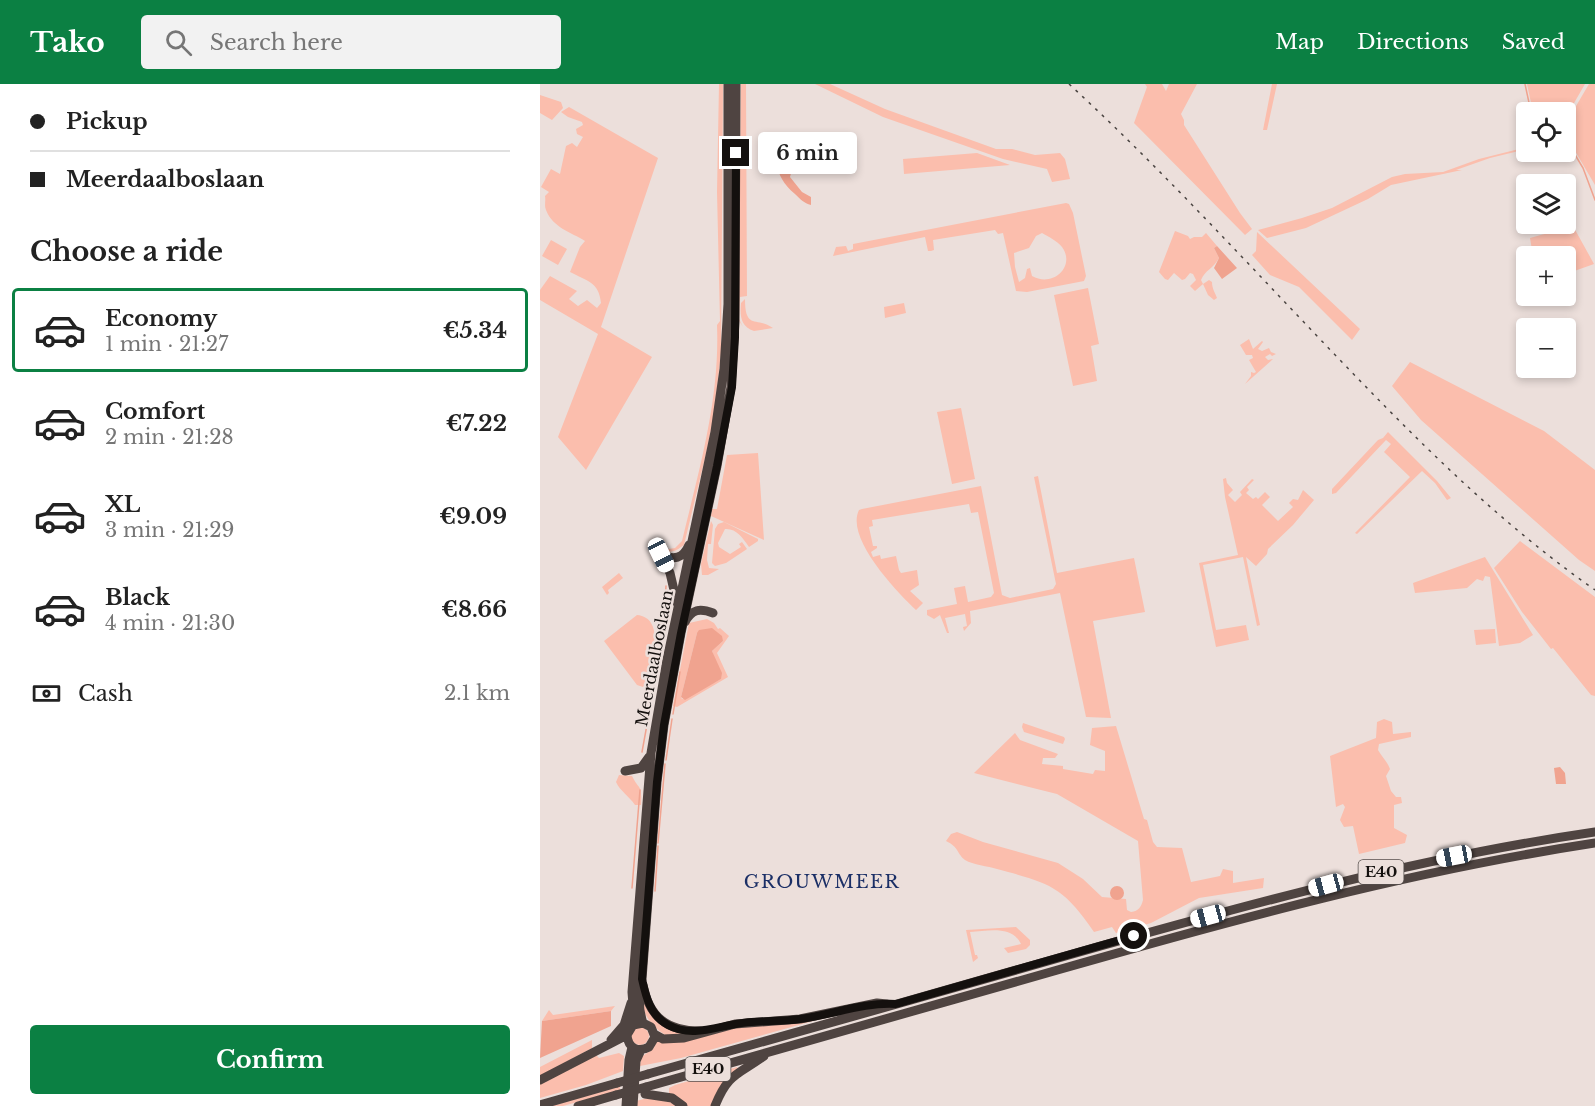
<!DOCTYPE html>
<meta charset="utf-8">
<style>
:root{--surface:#fff;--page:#f2f2f2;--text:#222;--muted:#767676;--line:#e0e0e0;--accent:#0b8043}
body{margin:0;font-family:"Libre Baskerville",serif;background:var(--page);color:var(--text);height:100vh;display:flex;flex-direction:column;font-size:22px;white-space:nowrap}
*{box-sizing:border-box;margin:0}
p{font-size:20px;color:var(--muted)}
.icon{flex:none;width:33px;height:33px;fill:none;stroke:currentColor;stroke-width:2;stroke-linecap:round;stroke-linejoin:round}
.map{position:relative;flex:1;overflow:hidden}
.drawer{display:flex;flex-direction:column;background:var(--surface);width:540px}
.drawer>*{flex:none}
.banner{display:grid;align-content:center;height:132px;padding:0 30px;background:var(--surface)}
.fabs{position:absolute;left:976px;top:18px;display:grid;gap:12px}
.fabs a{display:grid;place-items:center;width:60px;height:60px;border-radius:6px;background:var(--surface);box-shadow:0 3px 9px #0003;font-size:30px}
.end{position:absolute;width:27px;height:27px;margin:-14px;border:8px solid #14100e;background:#fff;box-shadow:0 0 0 3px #fff}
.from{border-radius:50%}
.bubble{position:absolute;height:42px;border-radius:6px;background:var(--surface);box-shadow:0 3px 9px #0003;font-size:20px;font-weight:700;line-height:42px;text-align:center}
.car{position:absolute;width:18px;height:36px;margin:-18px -9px;border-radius:8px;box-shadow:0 0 4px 2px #0007;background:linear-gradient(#fff 24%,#345 0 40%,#fff 0 76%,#345 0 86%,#fff 0)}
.banner b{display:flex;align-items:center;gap:21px;height:57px;font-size:22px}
.banner b+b{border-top:2px solid var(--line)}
.banner i{width:15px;height:15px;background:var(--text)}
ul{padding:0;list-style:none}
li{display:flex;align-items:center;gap:18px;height:84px;margin:0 12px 9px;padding:0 18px;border:3px solid transparent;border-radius:6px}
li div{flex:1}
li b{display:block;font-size:22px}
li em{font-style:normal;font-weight:700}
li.selected{border-color:var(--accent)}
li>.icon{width:54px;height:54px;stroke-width:1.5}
h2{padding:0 30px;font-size:27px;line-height:72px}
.pay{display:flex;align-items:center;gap:15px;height:66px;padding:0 30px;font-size:22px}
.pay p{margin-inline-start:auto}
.button{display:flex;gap:12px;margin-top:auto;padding:12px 30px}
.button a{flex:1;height:69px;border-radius:6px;background:var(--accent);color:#fff;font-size:24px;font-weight:700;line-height:69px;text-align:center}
header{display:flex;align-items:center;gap:36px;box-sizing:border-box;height:84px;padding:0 30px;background:var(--accent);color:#fff}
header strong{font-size:28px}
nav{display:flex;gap:33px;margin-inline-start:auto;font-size:21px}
.search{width:420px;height:54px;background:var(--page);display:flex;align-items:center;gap:15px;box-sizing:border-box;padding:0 21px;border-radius:6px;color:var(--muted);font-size:22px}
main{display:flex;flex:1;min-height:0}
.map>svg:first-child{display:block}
.green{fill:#fbbead;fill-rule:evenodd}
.water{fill:#f0a38f}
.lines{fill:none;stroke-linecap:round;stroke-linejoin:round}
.stream{stroke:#f0a38f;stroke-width:1.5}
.highway{stroke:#4f4441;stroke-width:9}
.rail{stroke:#4b4542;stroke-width:1.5;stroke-dasharray:3 6;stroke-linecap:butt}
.highway-bridge{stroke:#4f4441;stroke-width:9}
.route{stroke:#14100e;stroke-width:8}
.labels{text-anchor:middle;stroke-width:5;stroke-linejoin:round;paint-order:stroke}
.shield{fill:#ecdfdb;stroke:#554e4c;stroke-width:1.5}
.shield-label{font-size:15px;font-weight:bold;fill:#14100e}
.street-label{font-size:16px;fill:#14100e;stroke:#ecdfdb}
.neighbourhood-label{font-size:18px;letter-spacing:1.5px;fill:#1b2f66;stroke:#ecdfdb}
</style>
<header>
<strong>Tako</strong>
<div class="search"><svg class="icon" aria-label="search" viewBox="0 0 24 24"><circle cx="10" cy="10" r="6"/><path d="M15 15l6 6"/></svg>Search here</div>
<nav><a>Map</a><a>Directions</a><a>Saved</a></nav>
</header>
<main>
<section class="drawer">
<div class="banner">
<b><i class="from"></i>Pickup</b>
<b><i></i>Meerdaalboslaan</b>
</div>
<h2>Choose a ride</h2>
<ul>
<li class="selected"><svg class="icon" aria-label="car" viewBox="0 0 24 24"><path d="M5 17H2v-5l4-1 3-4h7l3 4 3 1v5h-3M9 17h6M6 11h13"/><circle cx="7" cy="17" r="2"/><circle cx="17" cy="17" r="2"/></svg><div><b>Economy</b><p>1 min · 21:27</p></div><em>€5.34</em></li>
<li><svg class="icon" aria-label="car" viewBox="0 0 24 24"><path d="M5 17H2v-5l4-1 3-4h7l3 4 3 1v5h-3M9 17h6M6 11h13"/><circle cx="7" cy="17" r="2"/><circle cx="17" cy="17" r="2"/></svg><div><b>Comfort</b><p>2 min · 21:28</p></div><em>€7.22</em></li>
<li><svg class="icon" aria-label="car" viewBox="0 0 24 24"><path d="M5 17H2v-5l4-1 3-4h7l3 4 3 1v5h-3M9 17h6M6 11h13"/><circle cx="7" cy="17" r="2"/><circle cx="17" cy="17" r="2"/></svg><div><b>XL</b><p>3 min · 21:29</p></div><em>€9.09</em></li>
<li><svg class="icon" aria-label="car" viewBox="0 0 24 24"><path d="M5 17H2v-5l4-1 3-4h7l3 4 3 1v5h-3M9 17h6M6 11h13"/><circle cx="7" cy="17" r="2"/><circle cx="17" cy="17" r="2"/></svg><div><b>Black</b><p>4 min · 21:30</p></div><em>€8.66</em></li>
</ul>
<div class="pay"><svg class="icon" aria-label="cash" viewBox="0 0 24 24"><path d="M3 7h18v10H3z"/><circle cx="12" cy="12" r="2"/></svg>Cash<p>2.1 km</p></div>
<div class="button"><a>Confirm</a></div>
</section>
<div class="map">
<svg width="1055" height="1022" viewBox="0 0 1055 1022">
<rect width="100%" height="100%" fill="#ecdfdb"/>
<path class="green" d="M179,0H183L181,269L174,331L166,370L144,461C137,466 132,470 123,466L135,464L142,457C159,386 180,315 177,241L180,237L177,108Z
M201,0H206L207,212L200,213L199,235L203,243L198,235Z
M275,0H290L345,25L456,65H472L495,71L520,69L525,75L530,95L512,98L507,85L463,75L343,33Z
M605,0H622L626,7L629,0H657L641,30L644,36V41L700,129L712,145L705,151L594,39L607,3Z
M732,0H737L727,46H723Z
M987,0H1045L1026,33V28H993Z
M1049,0H1055V101L1035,67L1026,65V39Z
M0,11L21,18L23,24L12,36L0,29Z
M29,23L118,74L61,243L112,273L46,386L18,353L58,250L0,216V206L10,192L37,207L29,215L38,222L47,216L57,224L61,219C59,198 47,197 30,188L40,163L45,157C31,148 13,144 6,126C4,121 6,117 5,112L9,108L1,103L11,85L20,90L26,62L32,59L37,63L43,53L37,50L36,45L43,41L42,38L28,33L21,28Z
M987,63V65L950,74L916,86H922L851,101L828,115L766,144L727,154L718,146L762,134L792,124L852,93L865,90L903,88L939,75Z
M437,69L470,81L364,90L363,75Z
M526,119L529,120L533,129L546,192L544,197L487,208L476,207L463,149L458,150L455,146L393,156L394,166L391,167H388L385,153L293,172L296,163L306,162L308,167L313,165V160ZM502,149C509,153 517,157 522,163C536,182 513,204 492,192L490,184L487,185L485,194L479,198L475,183L474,169L489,164L496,152Z
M1033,142L1054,180L1026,190V172H993L990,154Z
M635,147L648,152L650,155L654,153H662L666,149L677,162L674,164L679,174C673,185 665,186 661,196L663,200L655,207L650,202L656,196L653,190L650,189L645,195L642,196L634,189L628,196L625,195L619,188Z
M717,148L820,245L812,256L759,203L730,191L712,171L716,167Z
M11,156L27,165L18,181L2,172Z
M669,196L672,198C672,205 675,208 677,214L674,216L668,211L663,200Z
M548,204L559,260L551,262L557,297L533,302L514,211Z
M205,215C205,247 217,232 233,244L214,247C200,242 200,231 201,219Z
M364,219L366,229L345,234L344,223Z
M709,255L713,265L722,257L723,258L718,265L722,267L729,264L731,268L736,270L732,272L730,270L725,273L728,276L733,275L705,300L711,292V288L714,289L716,288L709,276L713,274L712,271H706L700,261Z
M870,278L1004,347L1055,386V487L1039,476L881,336L852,302Z
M421,324L435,395L412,400L397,328Z
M848,348L897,397L911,414L907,416L895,399L882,387L817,450L815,449L870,393L844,368L851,360L846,356L796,409L792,410V405L838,356L843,354Z
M218,369L224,456L171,432L172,425H177L187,371Z
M498,392L517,489L594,474L605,528L553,537L571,634L546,633L520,509L430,527L431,539L424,547L423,543L427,542L425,530L405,534L409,549H407L400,531L394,535L387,531V526L417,520L414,504L425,502L428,518L451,513L454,509L438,428L431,429L429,420L332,436L333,442L329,443L333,462H337V464L331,468L333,473L340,471L341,475L356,472L359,486L361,489L377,486L379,501L370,507L383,519L376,526C357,508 305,454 319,426L322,425L441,402L462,511L470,514L513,505L516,500L494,393Z
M686,394L687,399L693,406L688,411L695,418L702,411L700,408L712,395L714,396L707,403L709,406L706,409L713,415L716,413L718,415L725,408L730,413L722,421L738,437L753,423L749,419L753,415L758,416L763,406L774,416L753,441L728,465L727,470L716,482L706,473L720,541L717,542L703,473L663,481L676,546L706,541L709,556L676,563L659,479L698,471L685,413L683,395Z
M171,437L173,441L171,460H168L167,476L169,484L179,485L168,491H162L161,480Z
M184,438L218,455V457L209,463C203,454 196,444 185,445L178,459L179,463L190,470L201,463L199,460L202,458L207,465L186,479L175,482L172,479L175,445L178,440Z
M980,457L1055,513V612L1051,611L1013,564L1011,565L982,528L954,484Z
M945,473L993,551L980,559L959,562L950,493L945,492L943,497L937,495L927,504L875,509L873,499Z
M79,489L83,494L68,506L69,509L67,511L62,503Z
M97,531C127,534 111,580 108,599L103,603L97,601L64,557Z
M167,535L174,539L178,545L180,544L189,552L177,569L188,593L137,623L133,622L149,539ZM157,549L183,557L172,567L181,595L142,615L141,613Z
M955,545L956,559L936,561L934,546Z
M844,635L852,638L853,650L871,648V653L839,660L838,666C842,673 847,677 850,685L846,692L851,707L856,713H861L862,719L854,721V744L867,751L865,759L819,770L813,742L804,743L800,736L805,723L803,720L796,723L790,672L836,654L837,638Z
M483,639L524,653L525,655L523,660L484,648L482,643Z
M576,642L604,735L607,736L613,758L617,763L642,764L651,798L680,792L683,785L693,787V799L724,794L723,804L659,814L611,839L576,849L572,843L554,848C522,801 509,799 457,785C448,782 433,781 425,776C417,770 419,763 406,757L411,750L417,748L443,758L518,779L543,795L562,813L586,815L587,826L591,828C599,827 601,823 603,816L598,757L517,710L434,689L475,649L480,656L518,670L515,674H503L502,680L523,682V685L553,690L555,686L565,687V667L550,661L552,644Z
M79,691L92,692C100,708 102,699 101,721H95C89,712 80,707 76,698Z
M476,843L490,856V861L486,865L468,869L464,864L481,860C472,841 448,847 430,848L435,871H437L438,874L433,878L426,846Z
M102,916L140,948L142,950L129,953C115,946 102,932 102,916Z
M75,922L71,927L2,937L9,926L13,931Z
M298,930L141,974L100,982L101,973L113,965L118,955Z
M91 952a9 9 0 1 1 18 0a9 9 0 1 1-18 0Z
M52,956V964L0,992V983Z
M79,969L84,972L83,987L46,1001L0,1014V998L55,970L59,974Z
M197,983L198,985L173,1022H147L129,1010V1004L135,1001Z
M80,1002V1006L23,1022H11Z
M108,1014L124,1015L138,1022H96V1017Z"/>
<path class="water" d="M247,54L260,64L258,72L259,84L252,86L250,93L262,108L271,113V121C264,119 260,115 255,110C236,94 231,75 247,54Z
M677,162L697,184L682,195L674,184L679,174L674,164Z
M172,544L182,552L183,557L172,567L182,589L181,595L145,616L141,613L157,549L159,546Z
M1020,683L1025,689L1026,700H1016L1014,684Z
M570 809a7 7 0 1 1 14 0a7 7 0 1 1-14 0Z
M71,927V942L0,974L2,937Z"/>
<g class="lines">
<path class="stream" d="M985,0L991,28
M1026,67L1034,69L1043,84L1055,116
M133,630L140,588
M102,668L122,558L126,502
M126,676L132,635
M118,759L125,680
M92,804L100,706
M115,807L118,762"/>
<path class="highway" d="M121,471L130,489L137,519
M121,471C134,476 143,475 149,461
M145,538C152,525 160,524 173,529
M85,687L101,684L109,673
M103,901C109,933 127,947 160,947
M103,939C98,924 98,910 102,895L117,698L124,641L141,549L177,382L191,303L195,238L196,0
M93,941L103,939L111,943L115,953L109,963C98,969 88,964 87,951L93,941L94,934L92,908L111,669L127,576L175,348L184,285L188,220V0
M114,950L123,955L144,954L195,940L260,935L337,919L347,920
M71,956L84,941L91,919
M108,990C248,951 389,911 529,871C702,822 876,774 1055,748
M0,996L87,951
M106,1003C242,964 378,925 514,887C692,836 871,787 1055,759
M105,1010L132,1014L143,1022
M0,1021L77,999
M38,1022L76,1011
M86,1022L89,976L92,963
M93,1022L96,977L101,966
M175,1022C188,989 198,991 224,972"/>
<path class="rail" d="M529,0C616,80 696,167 777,252C866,345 950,432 1055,506"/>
<path class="highway-bridge" d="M77,999L108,990
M76,1011L106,1003"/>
</g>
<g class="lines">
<path class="route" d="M196,69L195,253L192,303L177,382L141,549L124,641L117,698L102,895C106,913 110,931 128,941C150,953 173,944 196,940C217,936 239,938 260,935C292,931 323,918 356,920L594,852"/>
</g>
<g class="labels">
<g class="shield">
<rect x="818.5" y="776" width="45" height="24" rx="4.5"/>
<rect x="145.5" y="973" width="45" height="24" rx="4.5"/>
</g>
<g class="shield-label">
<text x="841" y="793">E40</text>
<text x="168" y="990">E40</text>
</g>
<g class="street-label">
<text transform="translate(114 574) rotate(-79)" y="6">Meerdaalboslaan</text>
</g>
<g class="neighbourhood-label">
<text x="282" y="804">GROUWMEER</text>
</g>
</g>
</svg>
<div class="fabs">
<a><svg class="icon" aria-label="locate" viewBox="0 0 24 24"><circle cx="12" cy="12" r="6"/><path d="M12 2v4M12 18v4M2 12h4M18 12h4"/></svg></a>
<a><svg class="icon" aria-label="layers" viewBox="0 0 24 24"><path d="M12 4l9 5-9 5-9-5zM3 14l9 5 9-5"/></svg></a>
<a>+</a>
<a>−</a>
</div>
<i class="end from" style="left:594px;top:852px"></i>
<i class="end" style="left:196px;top:69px"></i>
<div class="bubble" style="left:218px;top:48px;width:99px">6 min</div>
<i class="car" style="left:121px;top:471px;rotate:154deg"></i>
<i class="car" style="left:914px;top:772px;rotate:259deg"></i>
<i class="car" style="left:786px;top:801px;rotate:255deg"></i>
<i class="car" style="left:668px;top:832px;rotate:255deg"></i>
</div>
</main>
